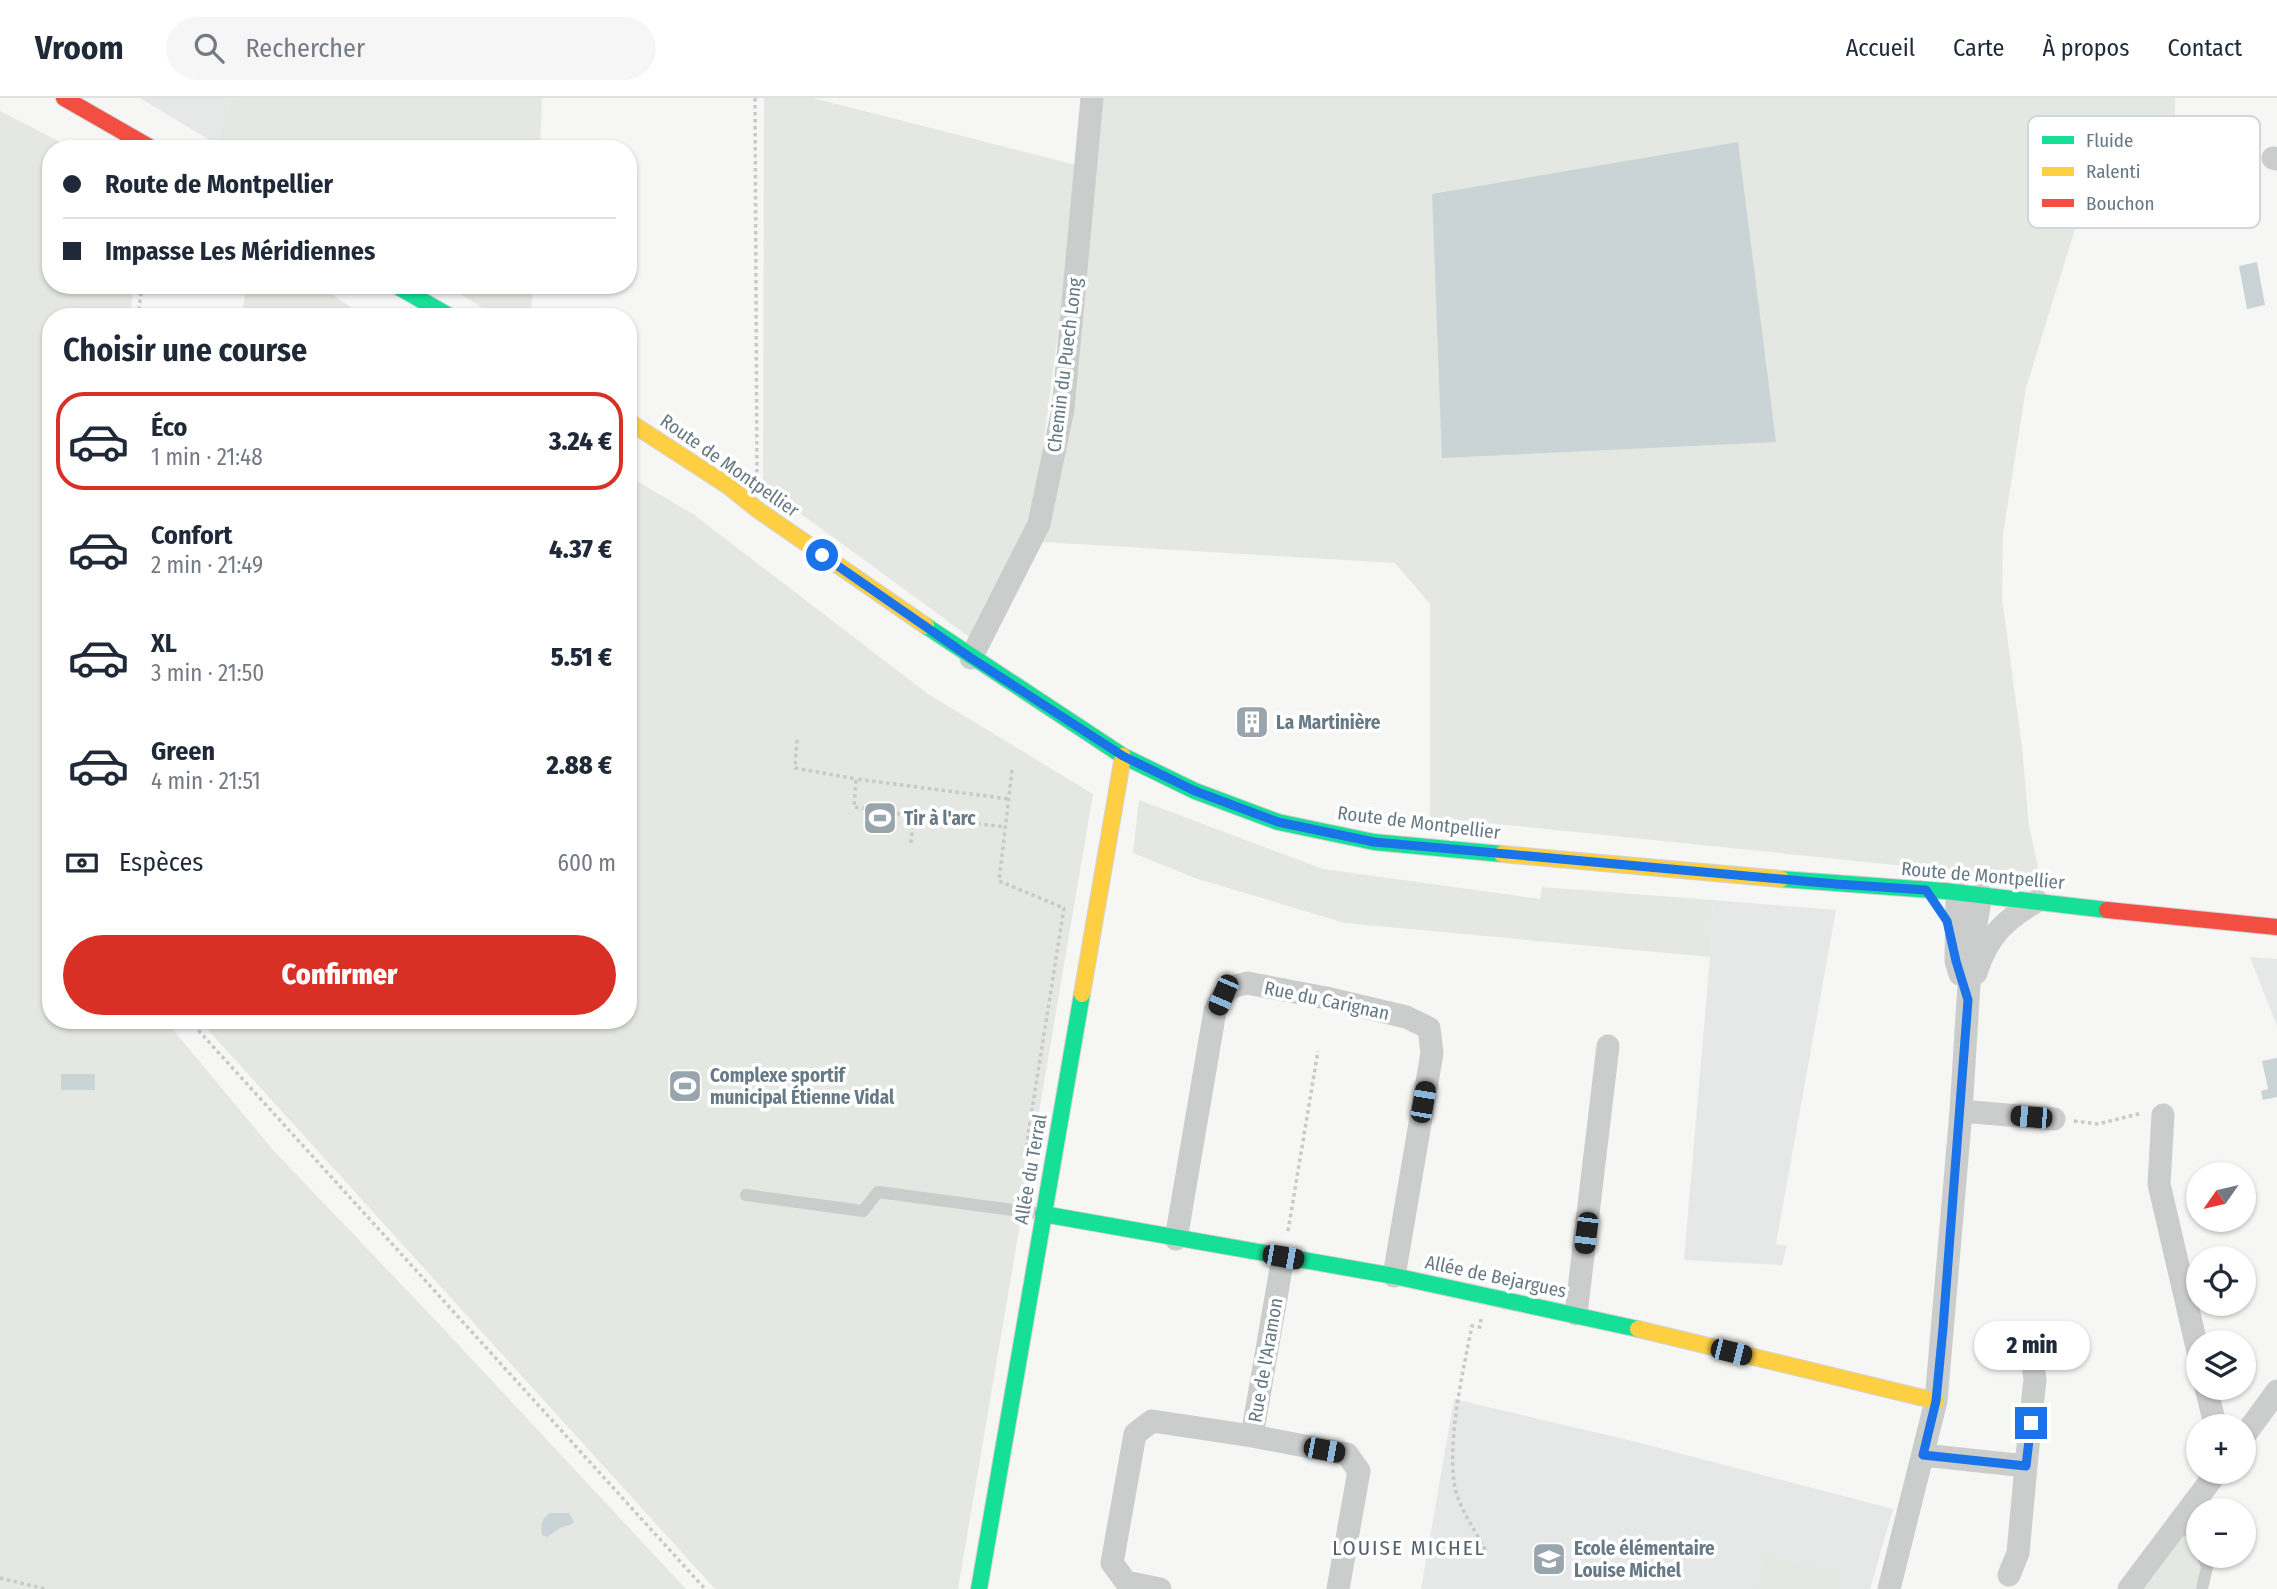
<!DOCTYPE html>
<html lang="fr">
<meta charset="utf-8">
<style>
:root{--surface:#fff;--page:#f6f6f7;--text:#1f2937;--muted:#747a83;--line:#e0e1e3;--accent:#d93025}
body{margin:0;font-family:"Fira Sans Condensed",sans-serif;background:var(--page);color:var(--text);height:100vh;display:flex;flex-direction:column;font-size:26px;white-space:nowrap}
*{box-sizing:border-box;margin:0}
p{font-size:23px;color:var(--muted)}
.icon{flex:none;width:38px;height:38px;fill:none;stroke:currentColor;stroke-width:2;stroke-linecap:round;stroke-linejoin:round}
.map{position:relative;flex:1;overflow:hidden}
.panel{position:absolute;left:42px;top:210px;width:595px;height:721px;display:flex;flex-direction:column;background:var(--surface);border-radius:28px;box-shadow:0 2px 5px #0004}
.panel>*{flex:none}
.guide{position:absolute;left:42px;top:42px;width:595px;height:154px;border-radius:28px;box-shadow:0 2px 5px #0004;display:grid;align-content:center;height:154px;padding:0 21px;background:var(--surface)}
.needle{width:46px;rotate:236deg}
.tools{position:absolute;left:2186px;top:1064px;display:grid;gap:14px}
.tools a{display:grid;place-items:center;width:70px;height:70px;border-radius:50%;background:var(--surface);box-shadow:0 2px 5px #0004;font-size:35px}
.end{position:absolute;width:32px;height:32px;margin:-16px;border:9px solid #1a73e8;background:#fff;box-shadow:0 0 0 4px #fff}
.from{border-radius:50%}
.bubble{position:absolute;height:49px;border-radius:24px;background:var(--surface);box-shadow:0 2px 5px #0004;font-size:23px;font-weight:800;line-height:49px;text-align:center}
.car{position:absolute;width:21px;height:42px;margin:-21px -10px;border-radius:9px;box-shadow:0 0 5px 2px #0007;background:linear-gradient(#222 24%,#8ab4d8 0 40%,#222 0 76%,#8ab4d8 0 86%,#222 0)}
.guide b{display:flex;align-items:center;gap:24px;height:66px;font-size:26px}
.guide b+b{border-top:2px solid var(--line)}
.guide i{width:18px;height:18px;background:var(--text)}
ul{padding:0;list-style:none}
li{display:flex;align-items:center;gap:21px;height:98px;margin:0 14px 10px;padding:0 7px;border:4px solid transparent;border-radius:28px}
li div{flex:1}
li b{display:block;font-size:26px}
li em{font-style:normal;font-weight:800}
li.on{border-color:var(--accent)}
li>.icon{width:63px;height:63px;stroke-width:1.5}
h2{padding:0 21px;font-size:32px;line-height:84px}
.pay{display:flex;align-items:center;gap:18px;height:77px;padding:0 21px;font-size:26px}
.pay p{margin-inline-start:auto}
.cta{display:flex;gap:14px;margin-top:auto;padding:14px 21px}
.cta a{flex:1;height:80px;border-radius:42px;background:var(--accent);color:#fff;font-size:28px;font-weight:800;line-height:80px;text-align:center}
header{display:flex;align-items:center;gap:42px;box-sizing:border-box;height:98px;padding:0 35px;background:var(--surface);border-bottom:2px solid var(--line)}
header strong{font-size:33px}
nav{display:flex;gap:38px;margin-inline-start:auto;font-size:24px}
.search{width:490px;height:63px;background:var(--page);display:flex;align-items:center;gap:18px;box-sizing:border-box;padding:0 24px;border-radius:38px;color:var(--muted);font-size:26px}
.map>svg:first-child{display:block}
.built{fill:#e6e7e7}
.green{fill:#e5e8e2}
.water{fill:#cad3d6}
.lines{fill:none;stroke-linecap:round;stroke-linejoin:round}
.fast-casing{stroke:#d2d3d4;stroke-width:18}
.slow-casing{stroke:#d2d3d4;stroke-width:18}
.jam-casing{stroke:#d2d3d4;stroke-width:18}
.path{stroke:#c8c9ca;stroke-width:3.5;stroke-dasharray:3.5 3.5;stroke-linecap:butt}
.lane{stroke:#cbcccc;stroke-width:12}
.street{stroke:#cbcccc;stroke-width:23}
.fast{stroke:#16e098;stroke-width:16}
.slow{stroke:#ffcf43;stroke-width:16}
.jam{stroke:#f24e42;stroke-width:16}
.route{stroke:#1a73e8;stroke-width:9}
.labels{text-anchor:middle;stroke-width:7;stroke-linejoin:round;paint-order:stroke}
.street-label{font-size:19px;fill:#667985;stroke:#fff}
.poi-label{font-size:19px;font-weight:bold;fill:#667985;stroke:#fff;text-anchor:start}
.neighbourhood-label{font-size:21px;letter-spacing:2px;fill:#54616a;stroke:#fff}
.key{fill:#fff;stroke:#d1d7da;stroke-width:2}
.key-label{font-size:19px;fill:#667985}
</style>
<header>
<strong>Vroom</strong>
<div class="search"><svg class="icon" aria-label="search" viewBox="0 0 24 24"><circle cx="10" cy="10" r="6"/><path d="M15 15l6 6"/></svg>Rechercher</div>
<nav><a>Accueil</a><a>Carte</a><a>À propos</a><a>Contact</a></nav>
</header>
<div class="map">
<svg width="2277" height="1491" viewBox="0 0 2277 1491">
<rect width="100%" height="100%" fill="#f6f6f5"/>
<path class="built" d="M140,0H233L216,46Z
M1713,802L1836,812L1776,1146L1787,1148L1782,1167L1684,1162L1710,859Z
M2250,859L2277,861V928Z
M1454,1301L1636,1344L1893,1411L1870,1491H1421Z"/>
<path class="green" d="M233,0H542L540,51H224L216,46Z
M764,0H813L1080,68L1033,425L975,543L763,388Z
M1099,0H2175L2174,107L2079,118L2026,290L2003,436L2002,500L2022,649L2029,729L2041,782L1430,719V506L1395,465L1043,444L1069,314Z
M0,13L74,51H51V187H133L131,219H51V922H165L273,1052L439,1226L686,1491H0Z
M246,187H318L365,219H242Z
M446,187H533L531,219H497Z
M628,378L693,416L928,596L1093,696L958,1491H715L199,922H628Z
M1139,702L1323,771L1540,801L1542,789L1713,802L1710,859L1345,825L1195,780L1133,755Z
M2187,1432L2198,1446V1458H2203L2202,1491H2140Z
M1764,1457L1841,1474L1837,1491H1757Z"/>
<path class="water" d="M1738,44L1776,344L1442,360L1432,96Z
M2257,164L2265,207L2247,211L2239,168Z
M2277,960V999L2263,1002L2261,993L2268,991L2262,963Z
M61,976H95V992H61Z
M550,1415H569L574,1424L570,1427L560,1430L547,1439L542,1437C540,1427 542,1420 550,1415Z"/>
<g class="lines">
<g class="fast-casing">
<path id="fast" d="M395,187L451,219
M926,528L1123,658L1195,693L1278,724L1374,744L1502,756
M1781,781L1945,793L2107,812
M1043,1116L1394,1178L1638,1231
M979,1491L1082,896"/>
</g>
<g class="slow-casing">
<path id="slow" d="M628,323L728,388L758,412L926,528
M1502,756L1781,781
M1082,896L1123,658
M1638,1231L1936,1303"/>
</g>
<g class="jam-casing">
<path id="jam" d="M64,0L153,51
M2107,812L2277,829"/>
</g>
<path class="path" d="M755,0L757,375
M138,219L142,187
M797,642L795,670L856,681
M1012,672L999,783L1064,810L1025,1056
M914,718L854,709L856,681L1009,701
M911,745L914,718L1005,729
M189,922L705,1491
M2074,1023L2098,1026L2142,1015
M1288,1133L1318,953
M1481,1221L1480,1229L1472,1228C1463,1272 1448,1339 1454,1384C1457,1408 1475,1432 1486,1453
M0,1480L45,1491"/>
<path class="lane" d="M746,1097L863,1113L878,1094L1043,1116
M2179,1426L2190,1434L2198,1446
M2202,1491L2207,1469L2203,1458"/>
<path class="street" d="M2273,60L2277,61
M971,560L1039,426L1063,311L1092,0
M1957,795L1956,863L1960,876
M1976,875C1987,839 2005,821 2037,803
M1961,1013L2054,1021
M2163,1017L2159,1086L2198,1254
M1176,1141L1215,913L1223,897L1232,889L1247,885L1326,900L1406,919L1429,930L1432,955L1394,1178
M1576,1216L1608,948
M2206,1290L2214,1322L2218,1328
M1252,1338L1283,1159
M2244,1338L2277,1293
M1923,1357L2026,1368L2018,1455L2009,1477
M2026,1368L2035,1281L2032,1261
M1160,1491L1126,1484L1112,1465L1135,1336L1152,1323L1252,1338L1347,1356L1359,1373L1338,1491
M1889,1491L1936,1303L1961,1013L1971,855L1981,797
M2129,1491L2217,1374"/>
<use href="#fast" class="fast"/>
<use href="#slow" class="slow"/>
<use href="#jam" class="jam"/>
</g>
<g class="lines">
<path class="route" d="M822,457L971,560L1123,658L1195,693L1278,724L1374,744L1836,786L1926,792L1947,823L1956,863L1968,902L1943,1230L1936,1303L1923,1357L2026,1368L2031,1325"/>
</g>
<defs>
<g id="building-square" transform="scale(1.75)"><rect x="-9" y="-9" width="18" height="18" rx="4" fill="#98a5ac" stroke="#fff"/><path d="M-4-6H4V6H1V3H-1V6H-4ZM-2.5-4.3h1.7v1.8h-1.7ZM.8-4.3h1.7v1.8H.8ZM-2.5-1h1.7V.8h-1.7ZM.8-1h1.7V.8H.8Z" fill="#fff"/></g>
<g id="stadium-square" transform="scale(1.75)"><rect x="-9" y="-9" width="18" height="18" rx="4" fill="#98a5ac" stroke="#fff"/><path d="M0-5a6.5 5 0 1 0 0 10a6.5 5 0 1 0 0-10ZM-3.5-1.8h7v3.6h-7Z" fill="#fff"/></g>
<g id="school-square" transform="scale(1.75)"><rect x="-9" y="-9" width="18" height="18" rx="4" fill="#98a5ac" stroke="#fff"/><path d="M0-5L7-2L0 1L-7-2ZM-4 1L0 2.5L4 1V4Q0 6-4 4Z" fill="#fff"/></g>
</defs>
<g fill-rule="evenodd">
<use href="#building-square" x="1252" y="624"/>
<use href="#stadium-square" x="880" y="720"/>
<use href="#stadium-square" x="685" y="988"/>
<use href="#school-square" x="1549" y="1461"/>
</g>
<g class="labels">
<g class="street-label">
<text transform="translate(1064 267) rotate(-83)" y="7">Chemin du Puech Long</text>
<text transform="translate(730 367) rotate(35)" y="7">Route de Montpellier</text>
<text transform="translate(1419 724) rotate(7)" y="7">Route de Montpellier</text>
<text transform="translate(1983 777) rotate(5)" y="7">Route de Montpellier</text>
<text transform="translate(1327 902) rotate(12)" y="7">Rue du Carignan</text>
<text transform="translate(1030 1071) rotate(-80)" y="7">Allée du Terral</text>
<text transform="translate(1496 1178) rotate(12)" y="7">Allée de Bejargues</text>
<text transform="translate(1265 1262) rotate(-80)" y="7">Rue de l'Aramon</text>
</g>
<g class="poi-label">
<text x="1276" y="631">La Martinière</text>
<text x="904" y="727">Tir à l'arc</text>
<text x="710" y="984">Complexe sportif<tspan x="710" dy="22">municipal Étienne Vidal</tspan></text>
<text x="1574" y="1457">Ecole élémentaire<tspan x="1574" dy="22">Louise Michel</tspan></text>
</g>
<g class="neighbourhood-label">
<text x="1409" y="1457">LOUISE MICHEL</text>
</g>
</g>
<rect x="2028" y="18" width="232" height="112" rx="10" class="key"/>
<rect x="2042" y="38" width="32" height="8" fill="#16e098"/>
<rect x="2042" y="69" width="32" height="9" fill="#ffcf43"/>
<rect x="2042" y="101" width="32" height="8" fill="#f24e42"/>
<g class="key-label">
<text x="2086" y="49">Fluide</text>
<text x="2086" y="80">Ralenti</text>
<text x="2086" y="112">Bouchon</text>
</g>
</svg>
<div class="tools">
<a><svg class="needle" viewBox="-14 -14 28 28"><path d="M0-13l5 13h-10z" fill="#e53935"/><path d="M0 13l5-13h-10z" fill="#747a83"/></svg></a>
<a><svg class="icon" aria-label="locate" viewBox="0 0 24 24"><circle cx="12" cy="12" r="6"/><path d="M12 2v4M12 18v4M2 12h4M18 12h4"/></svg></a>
<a><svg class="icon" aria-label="layers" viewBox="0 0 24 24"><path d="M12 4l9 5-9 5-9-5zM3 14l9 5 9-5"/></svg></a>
<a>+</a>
<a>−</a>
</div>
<i class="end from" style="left:822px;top:457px"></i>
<i class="end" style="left:2031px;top:1325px"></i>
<div class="bubble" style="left:1974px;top:1223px;width:116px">2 min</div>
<i class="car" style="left:1223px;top:897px;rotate:203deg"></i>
<i class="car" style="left:1423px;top:1004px;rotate:10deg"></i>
<i class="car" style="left:2031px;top:1019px;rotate:275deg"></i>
<i class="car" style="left:1586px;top:1135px;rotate:187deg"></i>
<i class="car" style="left:1283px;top:1159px;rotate:100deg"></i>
<i class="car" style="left:1731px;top:1254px;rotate:104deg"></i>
<i class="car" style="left:1324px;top:1352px;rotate:101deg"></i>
<div class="guide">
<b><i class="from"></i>Route de Montpellier</b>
<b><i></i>Impasse Les Méridiennes</b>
</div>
<section class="panel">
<h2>Choisir une course</h2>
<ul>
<li class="on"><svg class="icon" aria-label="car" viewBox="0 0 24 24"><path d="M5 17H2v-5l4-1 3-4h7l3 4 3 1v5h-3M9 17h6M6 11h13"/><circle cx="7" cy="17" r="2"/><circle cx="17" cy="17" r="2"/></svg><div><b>Éco</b><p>1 min · 21:48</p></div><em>3.24 €</em></li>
<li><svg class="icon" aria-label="car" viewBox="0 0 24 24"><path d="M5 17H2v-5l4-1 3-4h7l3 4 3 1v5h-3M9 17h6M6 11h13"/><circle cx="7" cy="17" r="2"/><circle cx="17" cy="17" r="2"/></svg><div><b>Confort</b><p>2 min · 21:49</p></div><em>4.37 €</em></li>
<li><svg class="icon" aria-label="car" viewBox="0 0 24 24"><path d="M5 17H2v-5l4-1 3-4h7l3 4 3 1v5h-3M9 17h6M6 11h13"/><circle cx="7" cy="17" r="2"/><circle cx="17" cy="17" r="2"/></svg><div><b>XL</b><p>3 min · 21:50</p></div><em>5.51 €</em></li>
<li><svg class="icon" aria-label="car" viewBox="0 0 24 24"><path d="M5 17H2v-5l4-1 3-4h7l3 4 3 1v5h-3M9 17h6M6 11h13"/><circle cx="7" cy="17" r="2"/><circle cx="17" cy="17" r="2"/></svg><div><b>Green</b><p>4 min · 21:51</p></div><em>2.88 €</em></li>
</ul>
<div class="pay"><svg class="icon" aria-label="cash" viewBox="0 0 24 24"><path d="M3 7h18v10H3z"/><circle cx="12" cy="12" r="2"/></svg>Espèces<p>600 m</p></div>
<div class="cta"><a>Confirmer</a></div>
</section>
</div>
